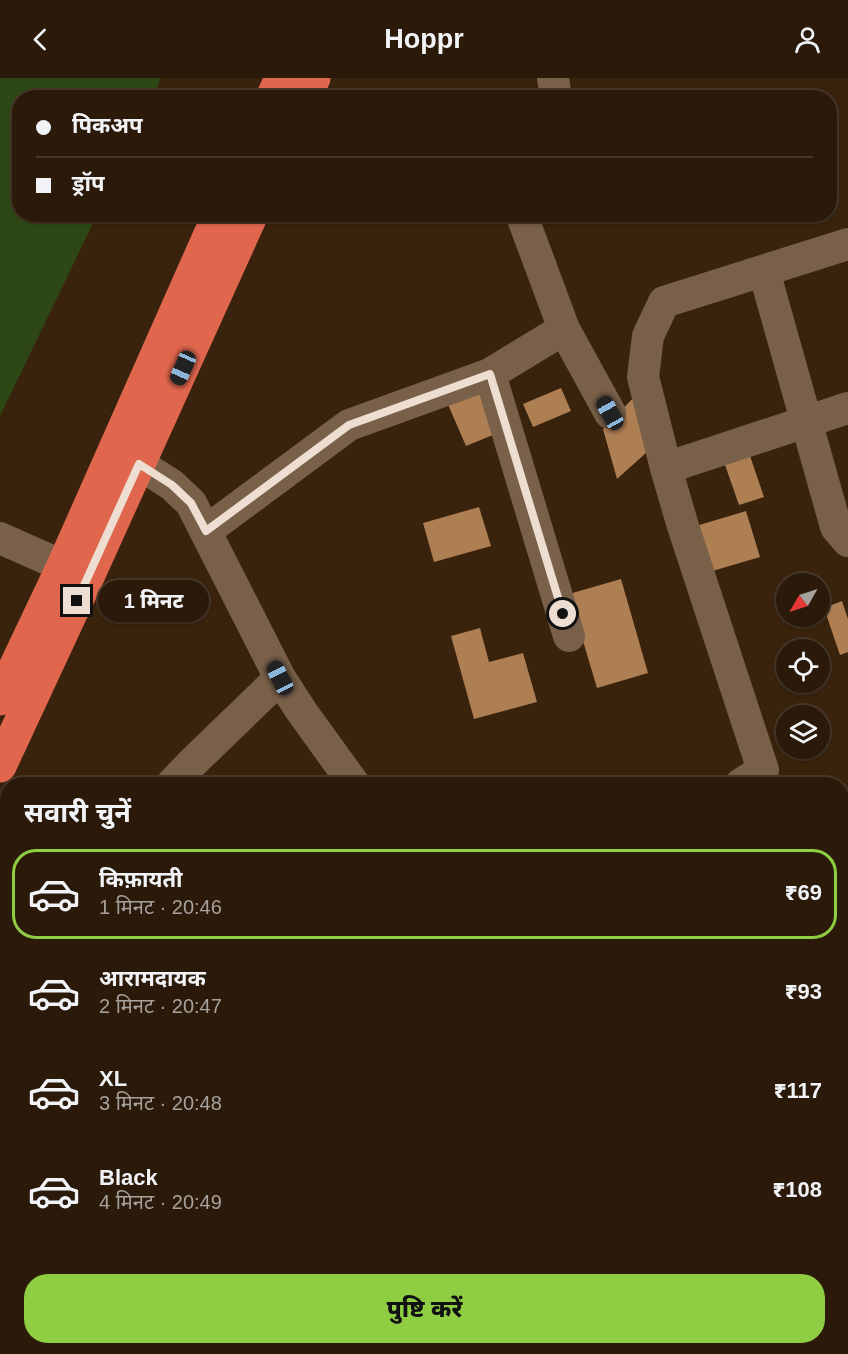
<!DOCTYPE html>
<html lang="hi">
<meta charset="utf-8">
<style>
:root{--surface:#2b1a0a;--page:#372718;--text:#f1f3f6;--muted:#a6a19c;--line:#47382b;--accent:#8fcd42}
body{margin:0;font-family:Helvetica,"Noto Sans Devanagari",sans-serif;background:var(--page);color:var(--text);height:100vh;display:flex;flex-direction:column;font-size:22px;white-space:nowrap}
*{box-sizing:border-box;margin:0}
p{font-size:20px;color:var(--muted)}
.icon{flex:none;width:33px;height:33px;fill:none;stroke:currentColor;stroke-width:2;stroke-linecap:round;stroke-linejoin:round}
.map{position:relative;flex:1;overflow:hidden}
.panel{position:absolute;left:0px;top:699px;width:849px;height:578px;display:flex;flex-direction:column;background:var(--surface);border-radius:24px 24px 0 0;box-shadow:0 2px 4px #0004,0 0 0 2px var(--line)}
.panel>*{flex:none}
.banner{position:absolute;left:12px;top:12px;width:825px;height:132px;border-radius:24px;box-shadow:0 2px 4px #0004,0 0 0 2px var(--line);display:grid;align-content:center;height:132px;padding:0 24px;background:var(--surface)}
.needle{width:39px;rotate:231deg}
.controls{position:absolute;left:776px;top:495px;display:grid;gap:12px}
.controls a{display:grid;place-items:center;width:54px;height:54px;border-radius:50%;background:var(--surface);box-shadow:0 2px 4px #0004,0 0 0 2px var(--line);font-size:30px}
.end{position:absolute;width:27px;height:27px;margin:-14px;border:8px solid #edded1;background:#111;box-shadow:0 0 0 3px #111}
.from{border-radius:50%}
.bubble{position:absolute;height:42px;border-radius:21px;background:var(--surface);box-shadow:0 2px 4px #0004,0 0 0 2px var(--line);font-size:20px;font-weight:800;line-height:42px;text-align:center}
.car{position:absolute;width:18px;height:36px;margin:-18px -9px;border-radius:8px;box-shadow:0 0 4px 2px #0007;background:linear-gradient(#222 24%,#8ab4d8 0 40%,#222 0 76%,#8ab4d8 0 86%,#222 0)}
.banner b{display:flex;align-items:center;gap:21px;height:57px;font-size:22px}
.banner b+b{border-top:2px solid var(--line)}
.banner i{width:15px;height:15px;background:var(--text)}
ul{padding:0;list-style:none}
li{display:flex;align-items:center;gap:18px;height:90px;margin:0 12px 9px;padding:0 12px;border:3px solid transparent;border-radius:24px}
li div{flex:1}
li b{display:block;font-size:22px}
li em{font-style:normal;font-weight:800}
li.current{border-color:var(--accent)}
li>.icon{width:54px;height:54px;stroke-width:1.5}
h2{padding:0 24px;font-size:27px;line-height:72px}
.button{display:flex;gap:12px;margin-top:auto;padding:12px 24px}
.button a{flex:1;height:69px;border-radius:24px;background:var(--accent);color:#111;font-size:24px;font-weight:800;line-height:69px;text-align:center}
header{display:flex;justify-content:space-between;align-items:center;height:78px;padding:0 24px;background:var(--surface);font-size:27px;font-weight:800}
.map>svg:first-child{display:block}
.green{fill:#2e4815}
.building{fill:#af7f54}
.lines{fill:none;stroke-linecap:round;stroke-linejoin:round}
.minor{stroke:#796049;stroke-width:32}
.highway{stroke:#e1664e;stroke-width:33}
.route{stroke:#edded1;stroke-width:8}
</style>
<header><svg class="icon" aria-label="back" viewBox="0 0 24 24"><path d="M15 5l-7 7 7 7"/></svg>Hoppr<svg class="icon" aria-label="person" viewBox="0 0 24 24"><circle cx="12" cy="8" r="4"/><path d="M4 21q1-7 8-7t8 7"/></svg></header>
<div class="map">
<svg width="848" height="1276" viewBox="0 0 848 1276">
<rect width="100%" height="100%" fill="#39230d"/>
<path class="green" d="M0,0H161L153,19L20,20V136L97,137L0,338Z"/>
<path class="building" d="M485,305L505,352L466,368L446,322Z
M561,310L571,333L533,349L523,326Z
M641,312L657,365L617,401L603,351Z
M749,375L764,419L739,427L724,384Z
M479,429L491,468L434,484L423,445Z
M746,433L760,479L709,494L696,448Z
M621,501L648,595L597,610L569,516Z
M842,523L848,541V574L840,577L824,530Z
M480,550L489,584L523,575L537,624L474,641L451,558Z"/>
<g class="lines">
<path class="minor" d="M553,0L556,20
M764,193L836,449L848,463
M564,251L610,335
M490,296L569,558
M139,386L172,407L191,425L280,600L302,634L354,706
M666,390L848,330
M206,453L349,347L490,296L564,251L522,138
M0,460L63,488L85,502
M172,706L191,686L280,600
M741,706L763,692L682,445L666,390L643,299L648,258L664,224L848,166
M0,867L8,893
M842,1022L848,1029
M103,1269L105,1276"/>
<path class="highway" d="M272,20L281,0
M305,20L314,0
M0,621L63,488L219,136
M0,688L86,503L252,136"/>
</g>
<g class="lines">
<path class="route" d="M77,523L139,386L172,407L191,425L206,453L349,347L490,296L563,536"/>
</g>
</svg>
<div class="controls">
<a><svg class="needle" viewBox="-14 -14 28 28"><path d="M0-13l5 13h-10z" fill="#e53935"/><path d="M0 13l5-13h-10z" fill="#a6a19c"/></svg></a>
<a><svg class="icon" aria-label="locate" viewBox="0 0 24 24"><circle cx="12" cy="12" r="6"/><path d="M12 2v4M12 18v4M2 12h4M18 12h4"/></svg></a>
<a><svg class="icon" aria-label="layers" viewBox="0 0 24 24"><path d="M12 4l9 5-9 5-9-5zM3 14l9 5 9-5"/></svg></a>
</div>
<i class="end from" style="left:563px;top:536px"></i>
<i class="end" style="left:77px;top:523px"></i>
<div class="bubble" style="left:98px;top:502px;width:111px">1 मिनट</div>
<i class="car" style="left:183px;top:290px;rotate:204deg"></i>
<i class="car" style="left:610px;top:335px;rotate:331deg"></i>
<i class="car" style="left:280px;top:600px;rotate:333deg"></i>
<div class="banner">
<b><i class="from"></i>पिकअप</b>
<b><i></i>ड्रॉप</b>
</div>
<section class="panel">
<h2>सवारी चुनें</h2>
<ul>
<li class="current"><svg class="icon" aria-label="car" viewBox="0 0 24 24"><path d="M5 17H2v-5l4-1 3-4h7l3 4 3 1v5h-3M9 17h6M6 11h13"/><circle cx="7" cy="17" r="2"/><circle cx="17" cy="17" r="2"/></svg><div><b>किफ़ायती</b><p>1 मिनट · 20:46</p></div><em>₹69</em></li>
<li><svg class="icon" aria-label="car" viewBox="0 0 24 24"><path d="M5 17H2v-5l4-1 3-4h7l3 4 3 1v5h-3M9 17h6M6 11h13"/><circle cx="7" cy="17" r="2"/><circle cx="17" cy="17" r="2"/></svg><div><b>आरामदायक</b><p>2 मिनट · 20:47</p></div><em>₹93</em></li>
<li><svg class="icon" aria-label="car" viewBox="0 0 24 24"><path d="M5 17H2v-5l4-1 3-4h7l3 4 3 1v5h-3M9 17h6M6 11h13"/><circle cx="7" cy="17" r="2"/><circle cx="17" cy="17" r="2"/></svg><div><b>XL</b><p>3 मिनट · 20:48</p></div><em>₹117</em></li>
<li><svg class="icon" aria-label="car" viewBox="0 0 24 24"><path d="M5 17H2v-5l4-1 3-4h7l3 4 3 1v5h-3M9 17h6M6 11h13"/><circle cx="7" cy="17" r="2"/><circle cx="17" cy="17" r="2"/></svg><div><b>Black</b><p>4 मिनट · 20:49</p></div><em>₹108</em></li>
</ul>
<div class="button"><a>पुष्टि करें</a></div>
</section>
</div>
